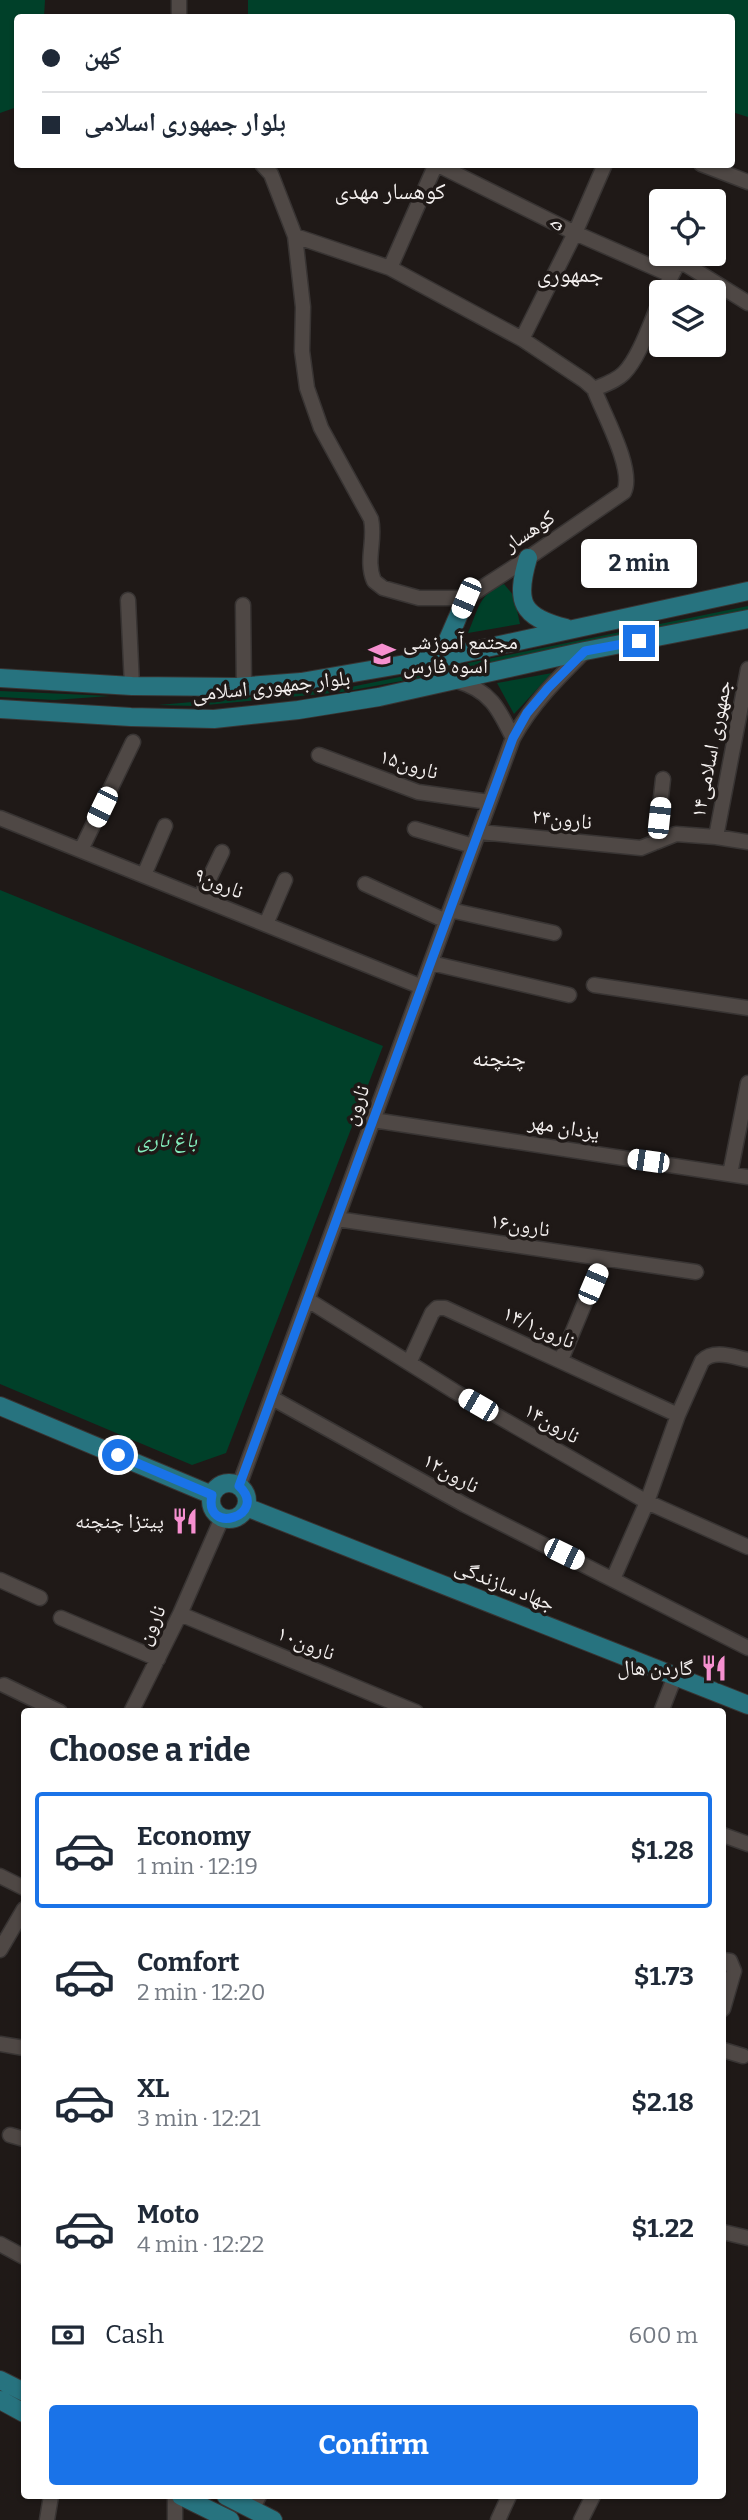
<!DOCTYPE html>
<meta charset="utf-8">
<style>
:root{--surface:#fff;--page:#f6f6f7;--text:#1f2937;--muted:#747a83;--line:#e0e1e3;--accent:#1a73e8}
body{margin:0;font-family:Bitter,"Noto Naskh Arabic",serif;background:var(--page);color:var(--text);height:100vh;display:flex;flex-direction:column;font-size:26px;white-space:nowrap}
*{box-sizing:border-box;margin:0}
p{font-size:23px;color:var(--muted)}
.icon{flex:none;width:38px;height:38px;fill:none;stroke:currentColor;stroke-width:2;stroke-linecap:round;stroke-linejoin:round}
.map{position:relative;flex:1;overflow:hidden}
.panel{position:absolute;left:21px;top:1708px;width:705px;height:791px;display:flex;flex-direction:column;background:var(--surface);border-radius:7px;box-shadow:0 2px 5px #0004}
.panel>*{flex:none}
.hud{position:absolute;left:14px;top:14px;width:721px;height:154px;border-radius:7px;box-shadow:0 2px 5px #0004;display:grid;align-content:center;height:154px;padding:0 28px;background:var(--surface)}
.controls{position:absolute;left:649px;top:189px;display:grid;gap:14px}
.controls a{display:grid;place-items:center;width:77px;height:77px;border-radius:7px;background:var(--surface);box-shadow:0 2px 5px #0004;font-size:35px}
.end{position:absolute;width:32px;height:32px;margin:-16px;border:9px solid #1a73e8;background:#fff;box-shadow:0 0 0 4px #fff}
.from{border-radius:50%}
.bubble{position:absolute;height:49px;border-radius:7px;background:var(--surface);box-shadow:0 2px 5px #0004;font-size:23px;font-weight:700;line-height:49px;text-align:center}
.car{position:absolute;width:21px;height:42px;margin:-21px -10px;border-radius:9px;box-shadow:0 0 5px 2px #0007;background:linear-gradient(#fff 24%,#345 0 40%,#fff 0 76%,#345 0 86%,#fff 0)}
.hud b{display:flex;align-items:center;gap:24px;height:66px;font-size:26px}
.hud b+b{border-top:2px solid var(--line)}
.hud i{width:18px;height:18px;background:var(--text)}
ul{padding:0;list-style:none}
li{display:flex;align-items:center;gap:21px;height:116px;margin:0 14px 10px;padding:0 14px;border:4px solid transparent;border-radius:7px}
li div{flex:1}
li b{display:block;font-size:26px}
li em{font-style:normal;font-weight:700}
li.on{border-color:var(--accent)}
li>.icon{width:63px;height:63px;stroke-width:1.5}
h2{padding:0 28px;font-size:32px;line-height:84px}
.pay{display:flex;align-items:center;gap:18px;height:77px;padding:0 28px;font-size:26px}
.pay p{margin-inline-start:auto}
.cta{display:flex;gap:14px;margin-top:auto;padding:14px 28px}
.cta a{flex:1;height:80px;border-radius:7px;background:var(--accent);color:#fff;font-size:28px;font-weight:700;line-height:80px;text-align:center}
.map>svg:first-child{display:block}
.green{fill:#004029}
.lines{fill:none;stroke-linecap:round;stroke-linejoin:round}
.minor-casing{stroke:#383433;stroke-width:17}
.major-casing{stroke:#383433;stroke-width:20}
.minor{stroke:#4f4845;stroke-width:14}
.major{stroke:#27737f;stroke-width:18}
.route{stroke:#1a73e8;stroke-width:9}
.labels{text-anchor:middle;stroke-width:7;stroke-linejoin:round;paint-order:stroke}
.street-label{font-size:21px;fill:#f3efee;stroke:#1f1917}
.poi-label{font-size:21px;fill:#f3efee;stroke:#1f1917;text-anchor:end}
.park-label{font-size:21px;font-style:italic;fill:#85efbe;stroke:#1f1917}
.neighbourhood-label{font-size:23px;fill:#f3efee;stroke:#1f1917}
</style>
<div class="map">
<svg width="748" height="2520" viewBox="0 0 748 2520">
<rect width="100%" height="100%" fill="#1f1917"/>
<path class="green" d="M0,0H45L44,17L18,18L17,107L0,113Z
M248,0H748V117L732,112V18H248Z
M504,584L514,596L520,624L468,633C478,610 479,593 504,584Z
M748,606V611L543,655L342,692L196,706L158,705L341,689Z
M552,673L514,714L497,683Z
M0,691L110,696L54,700L0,697Z
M0,890L383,1046L226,1453L192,1465L0,1384Z"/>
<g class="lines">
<g class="minor-casing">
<path id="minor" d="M179,18V0
M262,164L271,174L295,236L303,307L302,351L307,388L321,428L371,519C376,540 365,560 374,581L383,588L419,598H466L528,558L624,492C635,470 603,413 594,389L585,381L522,339L390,268L295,236
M436,164L575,233L671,275
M701,164L748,182
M390,268L436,164
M663,292L677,265L685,264L748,303
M522,339L575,233L605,164
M594,389C604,385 616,381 624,373C640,357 652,318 662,297
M128,600L132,686
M243,605L244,687
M457,681C490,690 499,709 513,738
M319,755L418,792L489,802
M0,818L422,987
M415,829L473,846
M479,832L641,848L676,834L716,837L748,842
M716,837L748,669
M656,842L663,779
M81,850L133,742
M144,875L165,826
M365,884L446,921
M200,898L222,852
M450,910L554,933
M266,924L285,880
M431,963L569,995
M594,985L748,1008
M373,1120L748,1177
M730,1174L748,1083
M337,1219L696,1272
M308,1300L454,1391L647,1502L748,1547
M561,1360L603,1259
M409,1363L432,1313L437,1308H445L678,1415
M272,1398L465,1505L748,1648
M239,1486L513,738C532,704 557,679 585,651
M613,1579L647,1502L678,1415L702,1361C714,1349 733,1357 748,1360
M0,1580L40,1598
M180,1614L416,1712
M61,1618L158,1659
M4,1685L60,1712
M131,1712L180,1614L222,1518
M661,1712L675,1676
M723,1835L748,1844
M0,1876L24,1888
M0,1950L24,1909
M723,1960L730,1961L734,1971L723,2009
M0,2044L24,2048
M723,2050L743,2056
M10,2135L24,2139
M723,2232L748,2238
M0,2244L24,2257
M252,2509L259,2496
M47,2520L51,2496
M175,2520V2496
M498,2520L509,2496
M581,2520L593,2496"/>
</g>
<g class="major-casing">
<path id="major" d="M528,558C515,602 521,617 566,628
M440,658L466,598
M0,678L132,686L236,687L301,682L440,658L748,591
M0,709L131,717L214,719L298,710L379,697L585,651L748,619
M0,1406L212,1495
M211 1501a18 18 0 1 1 36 0a18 18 0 1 1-36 0Z
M246,1507L748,1705
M0,2380L24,2392
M0,2400L24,2413
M181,2496L230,2520
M226,2496L273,2520"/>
</g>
<use href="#minor" class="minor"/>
<use href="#major" class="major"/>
</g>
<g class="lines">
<path class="route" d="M118,1455L212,1495C203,1537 270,1515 239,1486L513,738L527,713L548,688L585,651L639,641"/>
</g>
<defs>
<g id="school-bare" transform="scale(2.1)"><path d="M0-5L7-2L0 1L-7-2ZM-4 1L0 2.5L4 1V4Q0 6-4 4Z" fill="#f690d0" stroke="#1f1917" stroke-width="2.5" paint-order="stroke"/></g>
<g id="restaurant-bare" transform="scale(2.1)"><path d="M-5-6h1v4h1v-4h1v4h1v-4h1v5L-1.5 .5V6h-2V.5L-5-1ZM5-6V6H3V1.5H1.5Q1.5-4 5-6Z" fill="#f690d0" stroke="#1f1917" stroke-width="2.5" paint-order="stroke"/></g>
</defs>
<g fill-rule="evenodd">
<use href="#school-bare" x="382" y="654"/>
<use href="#restaurant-bare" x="185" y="1521"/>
<use href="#restaurant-bare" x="714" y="1668"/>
</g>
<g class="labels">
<g class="street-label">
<text transform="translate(555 225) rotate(-65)" y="7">۵</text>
<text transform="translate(529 531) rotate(-34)" y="7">کوهسار</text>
<text transform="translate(271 686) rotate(-6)" y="7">بلوار جمهوری اسلامی</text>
<text transform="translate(711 749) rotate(-79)" y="7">جمهوری اسلامی۱۴</text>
<text transform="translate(409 764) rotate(17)" y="7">نارون۱۵</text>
<text transform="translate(562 819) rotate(6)" y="7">نارون۲۴</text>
<text transform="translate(219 883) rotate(22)" y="7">نارون۹</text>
<text transform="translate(356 1105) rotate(-70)" y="7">نارون</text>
<text transform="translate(564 1127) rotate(9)" y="7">یزدان مهر</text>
<text transform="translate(520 1225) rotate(9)" y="7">نارون۱۶</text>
<text transform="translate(539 1327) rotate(24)" y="7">۱۴/۱نارون</text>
<text transform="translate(552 1423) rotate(30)" y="7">نارون۱۴</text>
<text transform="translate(451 1473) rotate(29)" y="7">نارون۱۲</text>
<text transform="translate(505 1585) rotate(22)" y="7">جهاد سازندگی</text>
<text transform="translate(151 1625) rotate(-65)" y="7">نارون</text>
<text transform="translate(306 1643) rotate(22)" y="7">نارون۱۰</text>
</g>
<g class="poi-label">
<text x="403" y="649" text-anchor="start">مجتمع آموزشی<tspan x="403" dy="24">اسوه فارس</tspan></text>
<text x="164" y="1528">پیتزا چنچنه</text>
<text x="693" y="1675">گاردن هال</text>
</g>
<g class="park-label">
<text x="167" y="1147">باغ ناری</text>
</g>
<g class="neighbourhood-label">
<text x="390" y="199">کوهسار مهدی</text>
<text x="570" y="282">جمهوری</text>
<text x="499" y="1066">چنچنه</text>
</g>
</g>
</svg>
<div class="controls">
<a><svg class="icon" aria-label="locate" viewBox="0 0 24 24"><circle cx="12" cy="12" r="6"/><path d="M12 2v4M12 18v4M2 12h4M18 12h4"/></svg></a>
<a><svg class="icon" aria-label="layers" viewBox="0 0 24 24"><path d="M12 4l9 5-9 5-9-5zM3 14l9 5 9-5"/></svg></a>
</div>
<i class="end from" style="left:118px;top:1455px"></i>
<i class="end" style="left:639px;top:641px"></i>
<div class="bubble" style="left:581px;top:539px;width:116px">2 min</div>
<i class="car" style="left:466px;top:598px;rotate:203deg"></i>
<i class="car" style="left:102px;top:807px;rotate:206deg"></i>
<i class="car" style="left:659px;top:818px;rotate:6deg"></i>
<i class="car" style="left:648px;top:1161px;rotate:278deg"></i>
<i class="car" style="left:593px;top:1284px;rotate:23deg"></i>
<i class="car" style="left:478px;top:1405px;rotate:300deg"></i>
<i class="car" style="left:564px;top:1554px;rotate:116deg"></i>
<div class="hud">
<b><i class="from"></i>کهن</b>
<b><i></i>بلوار جمهوری اسلامی</b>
</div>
<section class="panel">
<h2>Choose a ride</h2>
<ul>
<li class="on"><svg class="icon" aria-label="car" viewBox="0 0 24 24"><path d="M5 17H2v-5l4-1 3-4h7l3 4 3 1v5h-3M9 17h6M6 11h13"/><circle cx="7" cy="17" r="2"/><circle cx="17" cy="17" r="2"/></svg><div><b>Economy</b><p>1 min · 12:19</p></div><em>$1.28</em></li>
<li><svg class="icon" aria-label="car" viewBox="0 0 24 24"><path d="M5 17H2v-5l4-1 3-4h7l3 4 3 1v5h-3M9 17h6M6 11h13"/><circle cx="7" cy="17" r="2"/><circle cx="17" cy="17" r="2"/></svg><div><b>Comfort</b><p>2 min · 12:20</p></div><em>$1.73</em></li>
<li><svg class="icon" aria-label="car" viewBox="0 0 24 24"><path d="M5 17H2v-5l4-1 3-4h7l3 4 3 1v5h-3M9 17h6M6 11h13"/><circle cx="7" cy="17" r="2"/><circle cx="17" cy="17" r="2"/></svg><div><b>XL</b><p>3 min · 12:21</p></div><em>$2.18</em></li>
<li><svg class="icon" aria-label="car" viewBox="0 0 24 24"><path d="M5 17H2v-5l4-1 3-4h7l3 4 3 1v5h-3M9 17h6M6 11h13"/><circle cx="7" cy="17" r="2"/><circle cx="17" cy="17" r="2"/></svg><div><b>Moto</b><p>4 min · 12:22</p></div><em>$1.22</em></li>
</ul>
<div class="pay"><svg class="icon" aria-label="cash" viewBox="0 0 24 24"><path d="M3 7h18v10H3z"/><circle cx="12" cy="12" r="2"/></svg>Cash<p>600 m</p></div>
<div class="cta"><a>Confirm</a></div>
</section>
</div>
